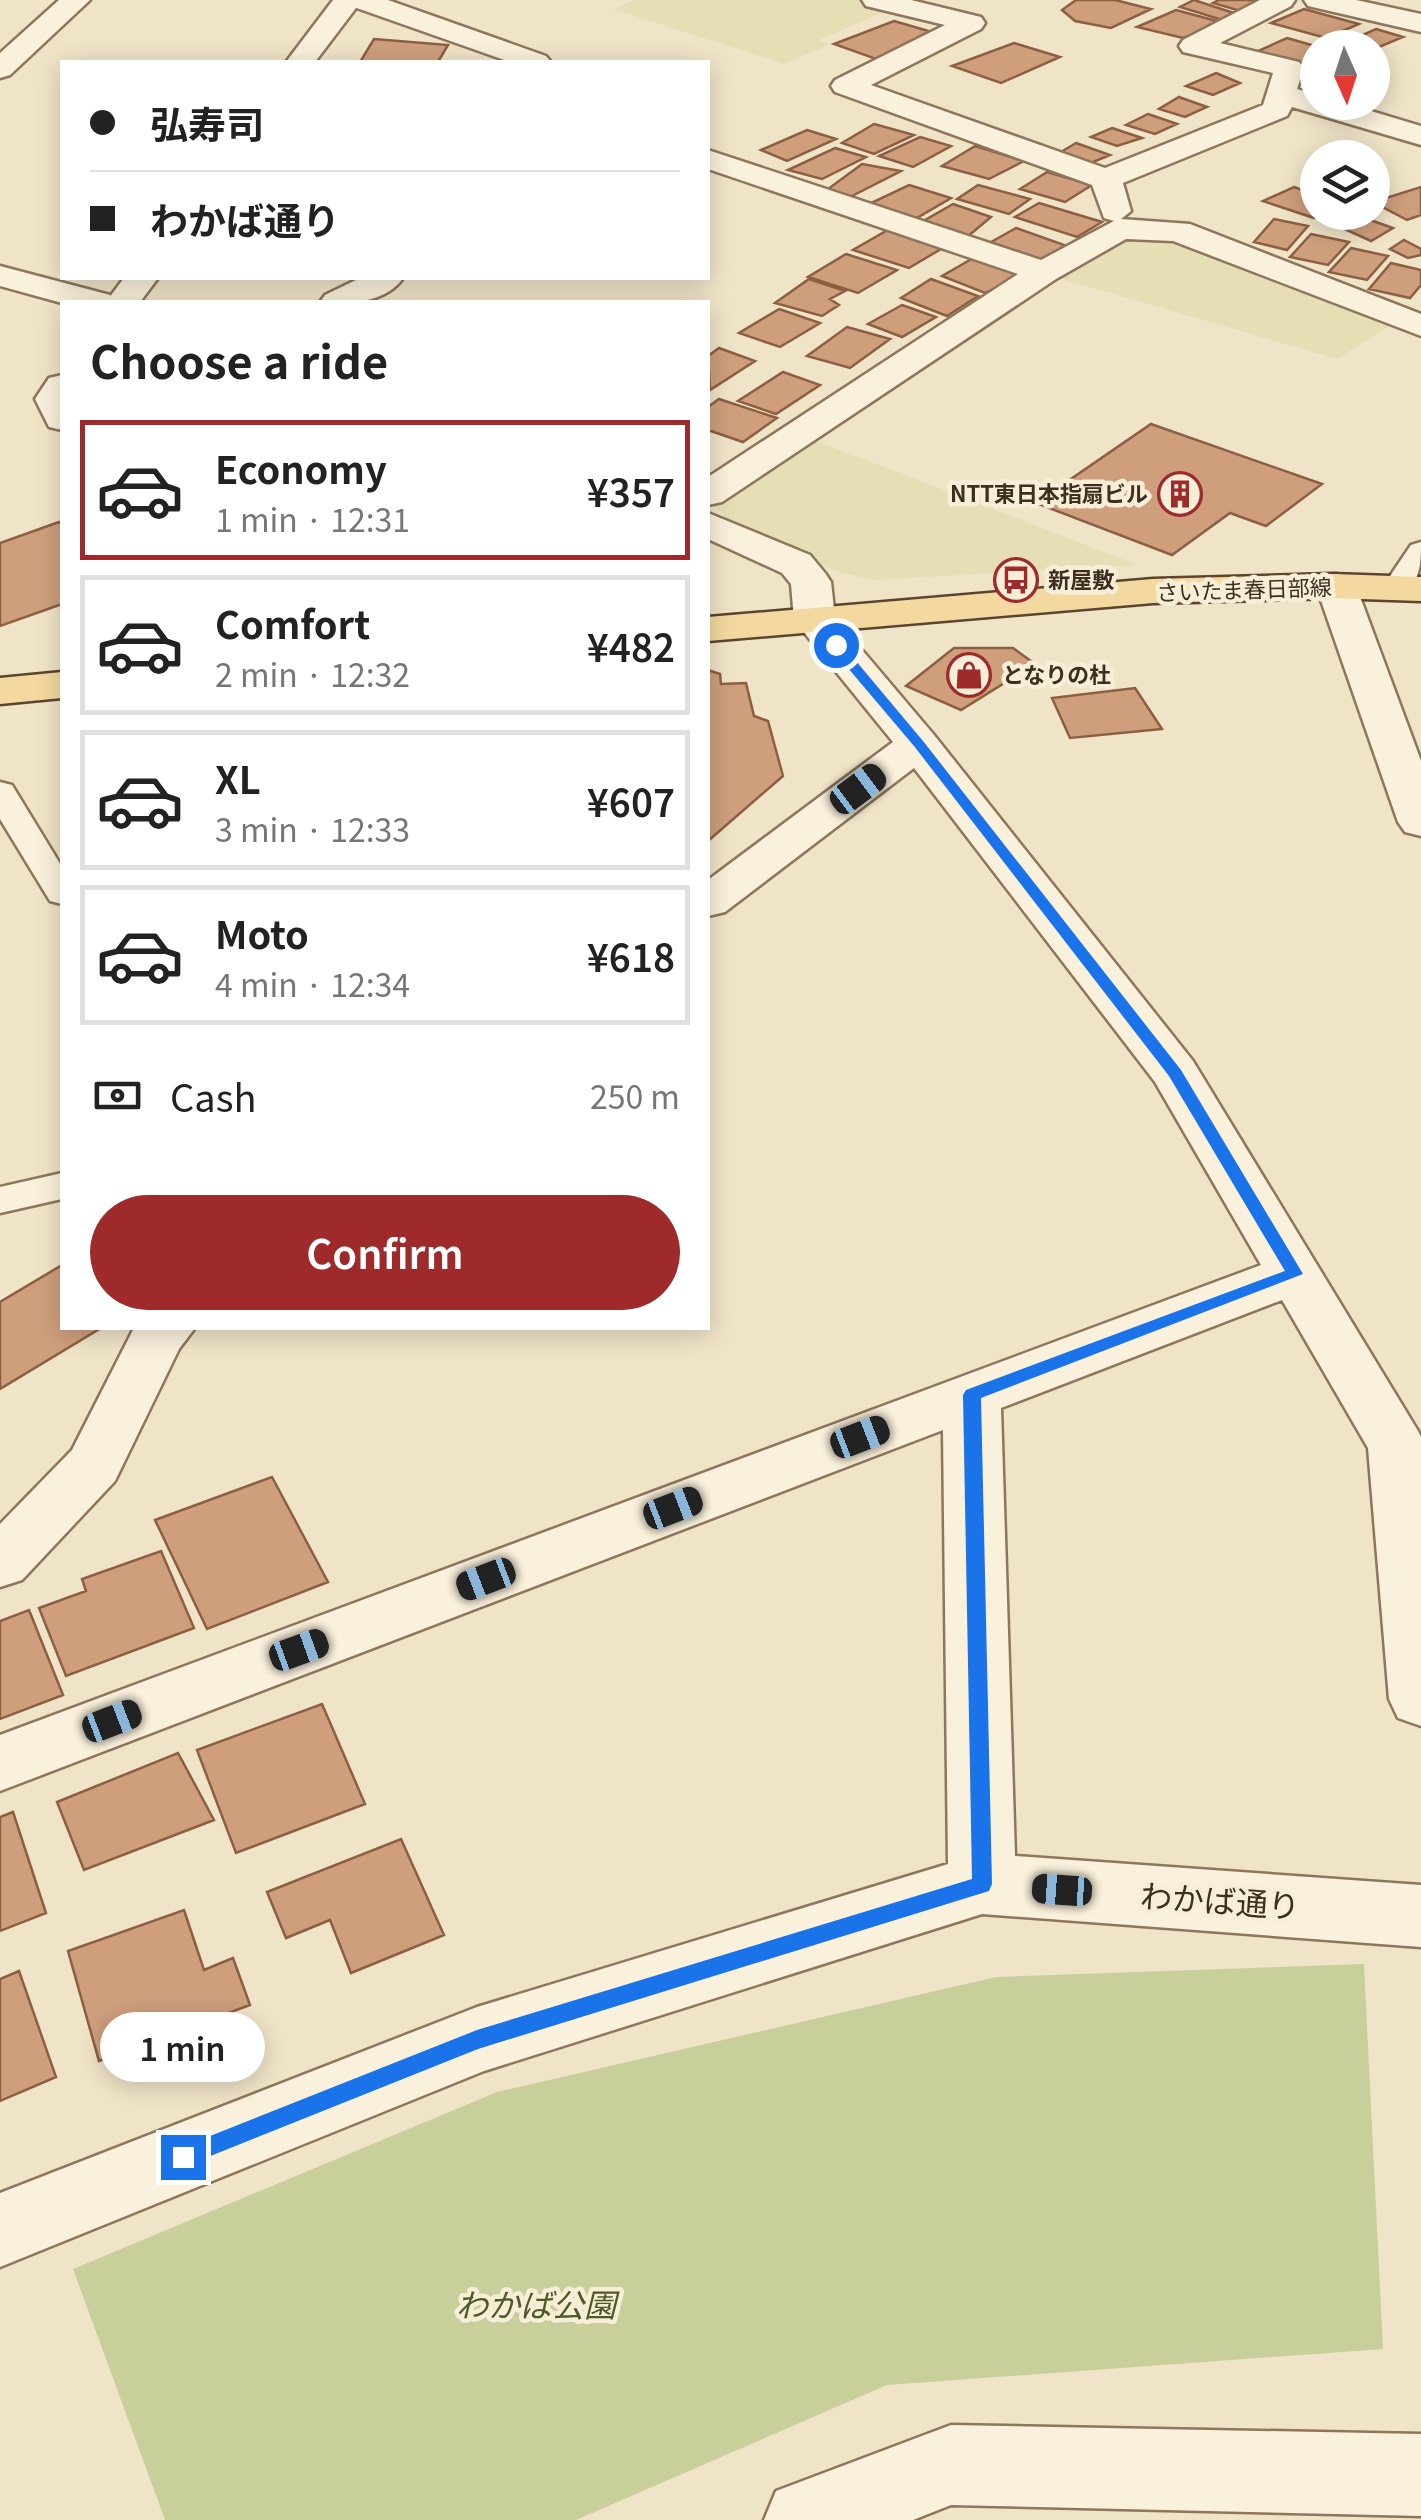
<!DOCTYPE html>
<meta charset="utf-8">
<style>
:root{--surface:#fff;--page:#f2f2f2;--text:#222;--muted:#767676;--line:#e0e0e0;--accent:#9e2a2b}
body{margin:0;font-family:Georgia,"Noto Sans JP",serif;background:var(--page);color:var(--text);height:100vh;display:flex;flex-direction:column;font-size:38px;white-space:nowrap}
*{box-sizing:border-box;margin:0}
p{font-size:32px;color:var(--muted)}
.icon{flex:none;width:55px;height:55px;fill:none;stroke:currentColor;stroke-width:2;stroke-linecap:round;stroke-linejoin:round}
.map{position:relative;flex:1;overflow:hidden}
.drawer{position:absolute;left:60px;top:300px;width:650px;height:1030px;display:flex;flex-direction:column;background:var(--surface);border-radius:0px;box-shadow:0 5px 25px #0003}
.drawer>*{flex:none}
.hud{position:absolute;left:60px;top:60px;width:650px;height:220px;border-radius:0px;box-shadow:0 5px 25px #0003;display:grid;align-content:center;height:220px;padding:0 30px;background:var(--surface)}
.needle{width:65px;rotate:177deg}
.fabs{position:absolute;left:1300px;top:30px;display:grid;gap:20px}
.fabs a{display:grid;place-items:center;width:90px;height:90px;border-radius:50%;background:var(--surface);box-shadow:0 5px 25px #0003;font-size:50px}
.end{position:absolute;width:45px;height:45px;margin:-22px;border:12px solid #1a73e8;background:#fff;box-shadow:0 0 0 5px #fff}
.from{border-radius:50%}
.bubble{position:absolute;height:70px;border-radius:35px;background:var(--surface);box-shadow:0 5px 25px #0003;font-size:32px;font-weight:600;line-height:70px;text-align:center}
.car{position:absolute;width:30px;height:60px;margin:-30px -15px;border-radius:12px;box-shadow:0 0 8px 2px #0007;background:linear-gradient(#222 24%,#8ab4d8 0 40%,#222 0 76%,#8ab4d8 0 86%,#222 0)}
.hud b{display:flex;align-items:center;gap:35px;height:95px;font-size:38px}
.hud b+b{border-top:2px solid var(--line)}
.hud i{width:25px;height:25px;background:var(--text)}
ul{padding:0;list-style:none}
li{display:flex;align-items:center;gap:30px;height:140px;margin:0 20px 15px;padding:0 10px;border:5px solid var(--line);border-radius:0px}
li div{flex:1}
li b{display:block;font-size:38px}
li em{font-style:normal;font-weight:600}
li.on{border-color:var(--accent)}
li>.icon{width:90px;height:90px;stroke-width:1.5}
h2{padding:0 30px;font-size:45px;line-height:120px}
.pay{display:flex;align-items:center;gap:25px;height:110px;padding:0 30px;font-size:38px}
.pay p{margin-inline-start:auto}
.button{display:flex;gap:20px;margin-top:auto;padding:20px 30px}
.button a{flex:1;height:115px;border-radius:60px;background:var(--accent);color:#fff;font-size:40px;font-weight:600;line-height:115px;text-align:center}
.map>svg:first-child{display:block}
.farmland{fill:#e6deb5}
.green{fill:#c9cf9b}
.building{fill:#cf9f7d;stroke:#8d5f41;stroke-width:2.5}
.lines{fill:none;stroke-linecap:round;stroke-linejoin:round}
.service-casing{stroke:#8d765c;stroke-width:5}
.minor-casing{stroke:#8d765c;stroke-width:5}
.tertiary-casing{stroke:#8d765c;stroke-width:5}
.primary-casing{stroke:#5b4430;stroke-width:5}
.service{fill:#faf1dc;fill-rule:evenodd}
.minor{fill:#faf1dc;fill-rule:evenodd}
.tertiary{fill:#faf1dc;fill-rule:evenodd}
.primary{fill:#f3d9a0;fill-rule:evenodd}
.route{fill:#1a73e8}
.labels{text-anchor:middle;stroke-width:9;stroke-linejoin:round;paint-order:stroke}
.far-poi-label{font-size:22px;font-weight:bold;fill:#3d2e20;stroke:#f7eed8;text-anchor:start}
.far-street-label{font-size:22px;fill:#3d2e20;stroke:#f7eed8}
.near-street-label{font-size:32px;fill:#3d2e20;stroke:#f7eed8}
.near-park-label{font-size:32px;font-style:italic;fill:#4d5a26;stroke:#f7eed8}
</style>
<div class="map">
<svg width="1421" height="2520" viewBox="0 0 1421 2520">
<rect width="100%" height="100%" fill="#f0e4c8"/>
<path class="farmland" d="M635,0H858L893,8L819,40L828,45L784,64L613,9Z
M1125,233L1176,237L1389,326L1337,359L1062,279Z
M814,440L1138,565L871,580L836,571L742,531L715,506Z"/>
<path class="green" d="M1364,1964L1383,2349L887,2385L576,2520H165L73,2269L497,2092L996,1977Z"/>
<path class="building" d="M1076,0H1115L1151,9L1111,28L1075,21L1062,10Z
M1194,0L1243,16L1229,22L1180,7Z
M1219,0H1256L1268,3L1247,13L1213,3Z
M1304,9L1359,24L1326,38L1271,23Z
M1176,10L1224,23L1183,38L1137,27Z
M894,21L932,32L876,59L834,44Z
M1376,29L1403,37L1372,50L1334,41L1353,32L1363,35Z
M1287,38L1322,48H1318V58L1305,65L1256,52Z
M374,39L448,45L438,62H360Z
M1014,43L1060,57L1001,83L952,66Z
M1216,73L1240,83L1213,95L1186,86Z
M1179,97L1207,107L1185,117L1159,109Z
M1148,114L1177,124L1155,134L1126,125Z
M874,124L914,135L874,154L842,143Z
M1112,128L1142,138L1117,146L1091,137Z
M807,130L836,139L787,161L761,150Z
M920,137L951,146L913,167L879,156Z
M1076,143L1110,155L1086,165L1054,156Z
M975,146L1024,161L989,179L942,166Z
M835,148L866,157L822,179L788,170Z
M862,164L901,171L850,197L828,189Z
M1047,172L1092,185L1065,202L1020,189Z
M909,185L951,198L915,219L871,203Z
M978,185L1030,199L1009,214L957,199Z
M1294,187L1318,196V212H1322L1314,218L1263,201Z
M1421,187V215L1407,220L1373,202Z
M1039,203L1102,222L1077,237L1015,217Z
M953,204L991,217L967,237L920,223Z
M1362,217L1393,228L1371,241L1340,227Z
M1274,219L1308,226L1287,250L1254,242Z
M891,228L946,246L909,268L853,250Z
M1016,228L1067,246L1040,263L986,245Z
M1311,234L1349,242L1328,265L1290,257Z
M1404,240L1421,249V255L1408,258L1390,249Z
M1351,248L1388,256L1367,280L1329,272Z
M846,254L897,270L858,293L808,277Z
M975,257L1024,274L985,293L942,276Z
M1391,263L1421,270V285L1410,298L1369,289Z
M809,279L845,291L830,299L839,305L822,316L775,303Z
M931,279L978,296L947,316L901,298Z
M902,305L936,317L902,337L868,324Z
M779,309L820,323L780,347L739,333Z
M847,327L890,339L850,368L807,356Z
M719,348L755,361L710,390L708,356Z
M783,372L820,385L776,414L738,401Z
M719,399L777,418L743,442L708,430V407Z
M1151,424L1322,484L1266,526L1230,513L1172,555L1036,503Z
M59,522L62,525V604L0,626V543Z
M954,648H1013L1035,664L961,710L906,686Z
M708,670L720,674L721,684L746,683L754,716L768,721L783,776L708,841Z
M1135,688L1162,729L1070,738L1052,698Z
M62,1265V1328H101L0,1389V1302Z
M272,1477L328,1582L207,1629L155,1520Z
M161,1551L194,1628L66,1676L39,1608L86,1591L82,1579Z
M29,1610L63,1695L0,1719V1621Z
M322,1704L365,1804L236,1853L197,1750Z
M178,1753L214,1820L84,1870L57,1802Z
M13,1812L46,1913L0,1931V1817Z
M401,1839L444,1935L351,1973L330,1920L286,1938L267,1892Z
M184,1910L204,1970L233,1958L250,2005L99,2061L68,1951Z
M19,1971L56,2077L0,2101V1979Z"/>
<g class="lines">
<g class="service-casing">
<path id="service" d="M1421,542C1421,565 1420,576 1407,594H1387L1382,588L1411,545Z
M0,782L12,785L62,867V904L50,901L0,819Z
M62,1173V1199L0,1213V1187Z"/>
</g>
<g class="minor-casing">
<path id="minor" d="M347,0H388L546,56L551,62H510L351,6Z
M862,0H911L981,17L985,23L981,29L871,85L1105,168L1263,105L1273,73L1183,52L1179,46L1183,40L1260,0H1295L1291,6L1220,43L1299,62L1304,68L1297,89L1318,95V102H1341L1421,126V145L1292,107L1287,116L1123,183L1131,211L1121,219L1190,224L1421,314V336L1173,241L1126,239L1056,279L722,502L708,505V477L1018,274L708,169V150L1041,260L1114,221L1104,218L1092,185L835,92L831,86L835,80L945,25L866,6Z
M1304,0H1356L1421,14V32L1308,6Z
M0,266L110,295L115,302L62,303L0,286Z
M360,278H403C385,304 347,304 320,302L325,295Z
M708,513L810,555L825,573L831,582L835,618L934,735L1193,1061L1418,1431L1421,1437V1726L1398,1718L1389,1699L1368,1448L1282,1300L1001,1408L1015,1856L1421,1885V1947L982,1914L484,2071L0,2267V2193L477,2007L948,1864L943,1430L0,1791V1735L1261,1265L1155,1082L914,768L725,912L708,916V880L893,742L794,620L791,584L782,573L708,539Z
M1336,574L1350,577L1356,586L1421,761V836L1405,832L1398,822L1316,586L1322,577Z
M134,1328H195L179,1349L115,1481L22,1580L0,1587V1524L72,1450Z
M951,2425L1421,2434V2516L951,2505L913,2520H764L776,2491Z"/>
</g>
<g class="tertiary-casing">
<path id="tertiary" d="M59,0H90L10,75L0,78V53Z
M333,0H362L315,62H286Z
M124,278H158L140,302H106Z
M62,375V430L49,427L35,399L49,378Z"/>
</g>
<g class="primary-casing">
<path id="primary" d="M1332,574L1421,577V601L1332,598L1153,603L708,641V617L1153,579Z
M62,672V698L0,704V678Z"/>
</g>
<use href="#service" class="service"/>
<use href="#minor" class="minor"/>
<use href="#tertiary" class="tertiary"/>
<use href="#primary" class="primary"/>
</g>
<path class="route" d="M831,642H840L923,741L1181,1070L1303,1274L981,1398L992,1884L989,1891L478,2049L183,2167L175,2164L172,2157L175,2150L477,2030L972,1879L963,1395L966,1390L1285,1271L1169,1076L914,746L831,648Z"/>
<defs>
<g id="building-ring" transform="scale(2.25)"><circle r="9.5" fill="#f7eed8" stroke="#9e2a2b" stroke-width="1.5"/><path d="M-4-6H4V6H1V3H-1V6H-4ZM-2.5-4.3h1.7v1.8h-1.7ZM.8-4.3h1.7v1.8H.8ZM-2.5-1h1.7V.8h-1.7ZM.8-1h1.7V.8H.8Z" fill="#9e2a2b"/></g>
<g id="bus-ring" transform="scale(2.25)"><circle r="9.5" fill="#f7eed8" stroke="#9e2a2b" stroke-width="1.5"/><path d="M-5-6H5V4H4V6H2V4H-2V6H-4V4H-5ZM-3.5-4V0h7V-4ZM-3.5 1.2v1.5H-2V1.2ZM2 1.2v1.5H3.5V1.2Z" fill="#9e2a2b"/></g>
<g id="shop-ring" transform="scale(2.25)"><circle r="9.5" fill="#f7eed8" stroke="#9e2a2b" stroke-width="1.5"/><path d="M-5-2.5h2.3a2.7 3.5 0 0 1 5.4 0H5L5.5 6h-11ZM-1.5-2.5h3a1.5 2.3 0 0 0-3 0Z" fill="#9e2a2b"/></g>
</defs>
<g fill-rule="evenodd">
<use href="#building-ring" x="1180" y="494"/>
<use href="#bus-ring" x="1016" y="580"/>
<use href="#shop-ring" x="969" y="675"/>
</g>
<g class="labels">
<g class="far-poi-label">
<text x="1148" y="502" text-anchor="end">NTT東日本指扇ビル</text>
<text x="1048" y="588">新屋敷</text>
<text x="1002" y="683">となりの杜</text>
</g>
<g class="far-street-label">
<text transform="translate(1244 590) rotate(-2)" y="8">さいたま春日部線</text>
</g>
<g class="near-street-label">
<text transform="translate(1220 1902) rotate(4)" y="11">わかば通り</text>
</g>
<g class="near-park-label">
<text x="536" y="2317">わかば公園</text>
</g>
</g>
</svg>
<div class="fabs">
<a><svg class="needle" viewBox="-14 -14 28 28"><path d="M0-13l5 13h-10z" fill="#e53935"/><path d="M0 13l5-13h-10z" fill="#767676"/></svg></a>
<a><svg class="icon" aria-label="layers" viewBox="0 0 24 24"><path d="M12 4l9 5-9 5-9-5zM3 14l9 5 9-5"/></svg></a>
</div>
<i class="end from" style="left:836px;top:645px"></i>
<i class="end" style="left:183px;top:2157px"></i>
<div class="bubble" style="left:100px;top:2012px;width:165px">1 min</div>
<i class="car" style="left:858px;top:789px;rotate:53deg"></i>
<i class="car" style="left:860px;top:1437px;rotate:69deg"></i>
<i class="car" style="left:673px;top:1508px;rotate:69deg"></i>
<i class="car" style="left:486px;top:1579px;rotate:249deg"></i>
<i class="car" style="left:299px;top:1650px;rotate:70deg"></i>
<i class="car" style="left:112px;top:1721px;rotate:69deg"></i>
<i class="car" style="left:1062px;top:1890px;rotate:274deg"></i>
<div class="hud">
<b><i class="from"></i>弘寿司</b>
<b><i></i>わかば通り</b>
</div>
<section class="drawer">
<h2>Choose a ride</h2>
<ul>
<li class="on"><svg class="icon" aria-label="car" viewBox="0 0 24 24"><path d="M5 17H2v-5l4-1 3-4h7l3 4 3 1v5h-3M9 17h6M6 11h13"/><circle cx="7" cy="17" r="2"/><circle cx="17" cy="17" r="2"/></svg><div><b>Economy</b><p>1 min · 12:31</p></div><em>¥357</em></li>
<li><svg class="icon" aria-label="car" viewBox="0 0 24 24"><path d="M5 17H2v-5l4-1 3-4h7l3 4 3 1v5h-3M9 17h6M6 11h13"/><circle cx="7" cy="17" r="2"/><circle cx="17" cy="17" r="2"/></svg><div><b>Comfort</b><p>2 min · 12:32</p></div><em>¥482</em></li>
<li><svg class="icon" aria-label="car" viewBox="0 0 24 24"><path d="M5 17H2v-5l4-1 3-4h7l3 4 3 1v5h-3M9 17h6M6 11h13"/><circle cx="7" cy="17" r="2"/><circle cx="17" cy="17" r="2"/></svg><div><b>XL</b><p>3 min · 12:33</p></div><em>¥607</em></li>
<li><svg class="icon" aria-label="car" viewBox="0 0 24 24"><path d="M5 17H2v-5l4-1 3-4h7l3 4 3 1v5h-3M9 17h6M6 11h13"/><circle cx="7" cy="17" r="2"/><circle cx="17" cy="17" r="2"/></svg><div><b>Moto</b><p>4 min · 12:34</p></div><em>¥618</em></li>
</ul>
<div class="pay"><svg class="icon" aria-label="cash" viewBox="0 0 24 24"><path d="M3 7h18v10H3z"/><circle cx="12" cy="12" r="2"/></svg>Cash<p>250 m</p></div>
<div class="button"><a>Confirm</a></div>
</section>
</div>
